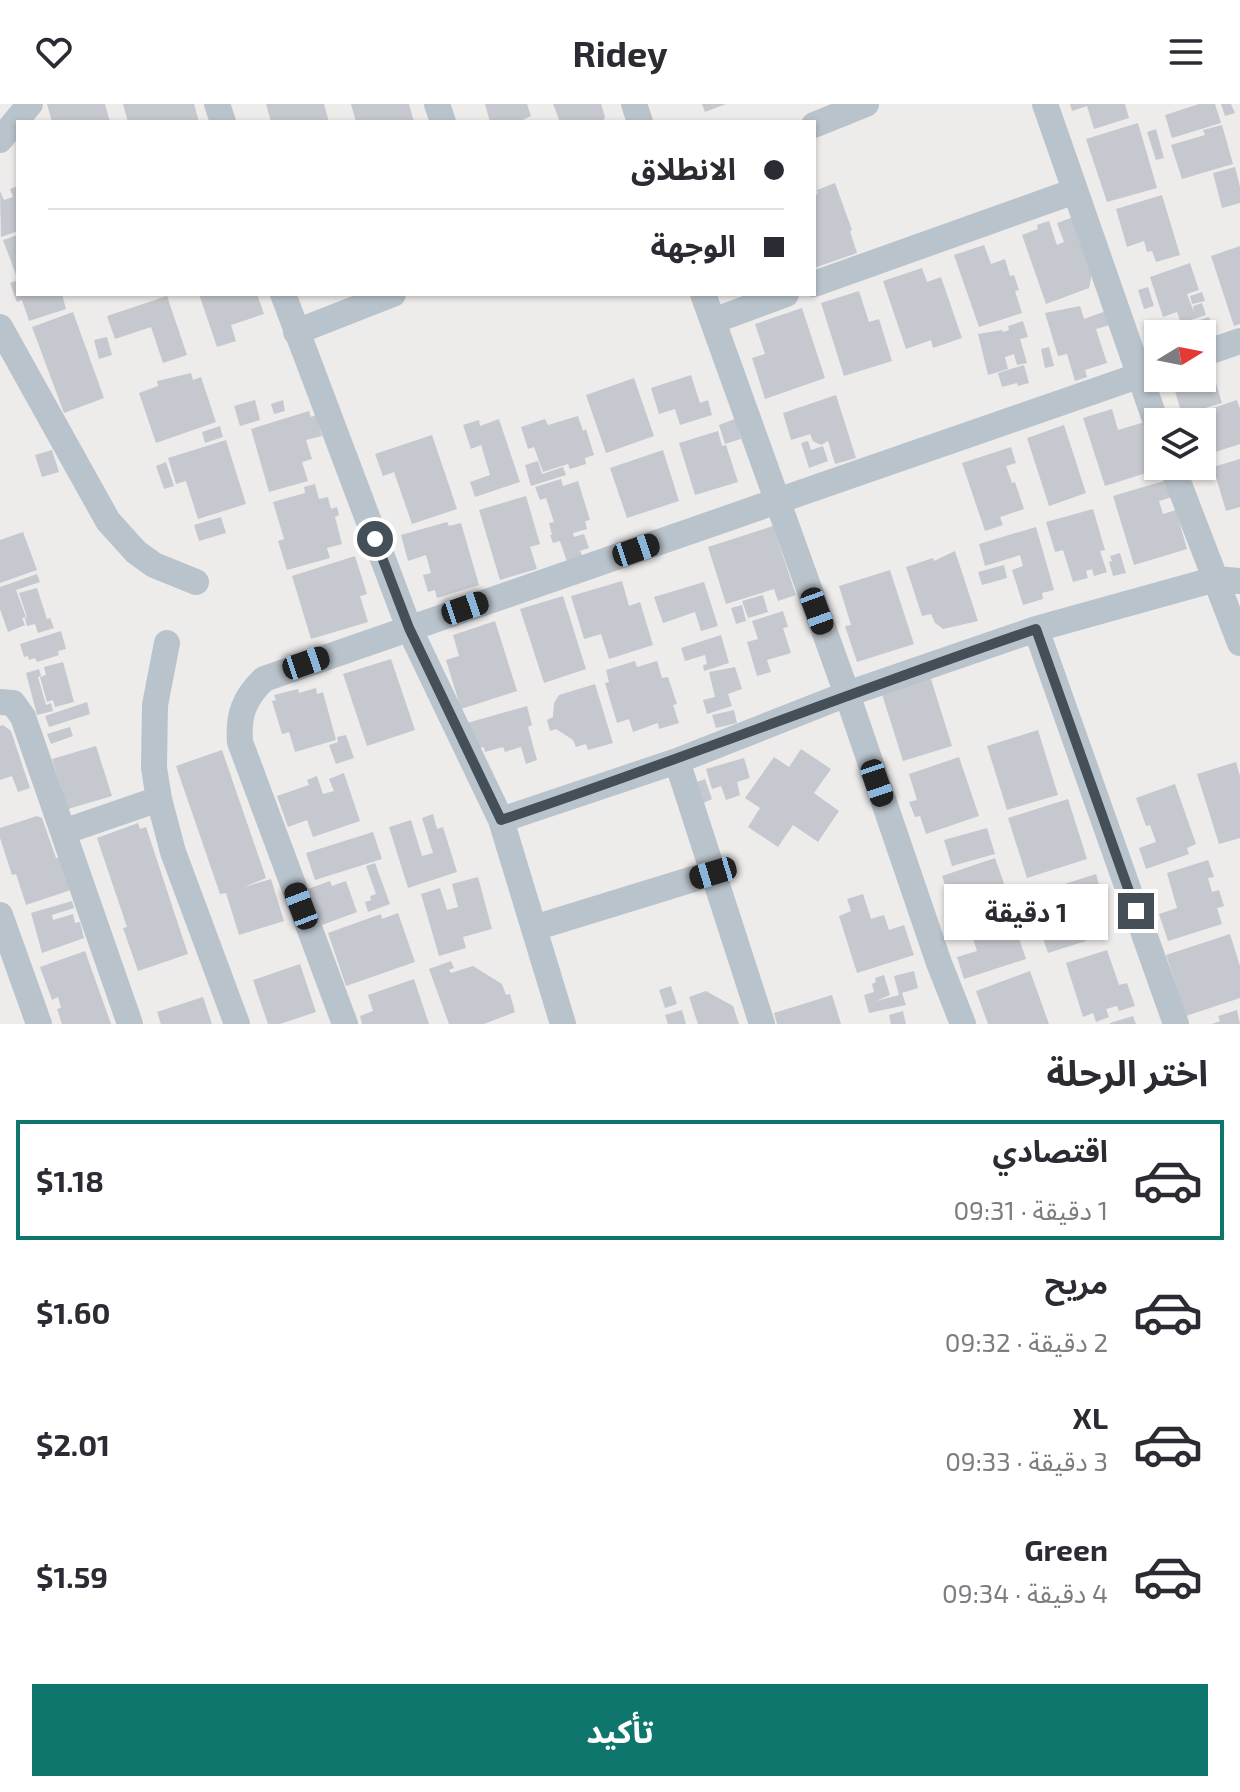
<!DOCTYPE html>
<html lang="ar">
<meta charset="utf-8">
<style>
:root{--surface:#fff;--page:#f7f7f7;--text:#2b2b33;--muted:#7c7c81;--line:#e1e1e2;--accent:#0f766e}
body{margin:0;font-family:"Exo 2","Noto Sans Arabic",sans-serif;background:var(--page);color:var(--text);direction:rtl;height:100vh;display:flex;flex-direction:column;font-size:30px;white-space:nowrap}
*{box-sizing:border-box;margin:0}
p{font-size:26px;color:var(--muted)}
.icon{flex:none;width:44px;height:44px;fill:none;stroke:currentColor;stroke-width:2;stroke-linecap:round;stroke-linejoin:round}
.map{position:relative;height:920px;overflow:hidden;direction:ltr}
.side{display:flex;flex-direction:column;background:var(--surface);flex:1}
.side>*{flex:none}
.guide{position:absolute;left:16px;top:16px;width:800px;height:176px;border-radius:0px;box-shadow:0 2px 6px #0004;direction:rtl;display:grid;align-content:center;height:176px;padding:0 32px;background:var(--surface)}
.needle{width:52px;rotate:80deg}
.tools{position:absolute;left:1144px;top:216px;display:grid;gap:16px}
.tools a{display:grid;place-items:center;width:72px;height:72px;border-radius:0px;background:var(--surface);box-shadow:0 2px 6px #0004;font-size:40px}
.end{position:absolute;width:36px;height:36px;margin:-18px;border:10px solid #444f58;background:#fff;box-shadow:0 0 0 4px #fff}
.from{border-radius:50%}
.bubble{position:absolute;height:56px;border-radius:0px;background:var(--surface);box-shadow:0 2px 6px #0004;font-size:26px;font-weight:700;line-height:56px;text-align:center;direction:rtl}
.car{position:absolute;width:24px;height:48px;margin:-24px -12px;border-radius:10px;box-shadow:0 0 6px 2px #0007;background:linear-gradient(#222 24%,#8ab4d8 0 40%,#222 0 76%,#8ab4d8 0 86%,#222 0)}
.guide b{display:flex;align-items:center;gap:28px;height:76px;font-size:30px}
.guide b+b{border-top:2px solid var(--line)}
.guide i{width:20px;height:20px;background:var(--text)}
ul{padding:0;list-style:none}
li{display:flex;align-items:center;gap:24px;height:120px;margin:0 16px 12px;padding:0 16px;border:4px solid transparent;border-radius:0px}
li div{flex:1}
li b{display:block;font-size:30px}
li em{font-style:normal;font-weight:700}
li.on{border-color:var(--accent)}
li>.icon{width:72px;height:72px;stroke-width:1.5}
h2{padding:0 32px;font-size:36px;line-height:96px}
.cta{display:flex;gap:16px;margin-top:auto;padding:16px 32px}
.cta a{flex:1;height:92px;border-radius:0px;background:var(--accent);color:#fff;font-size:32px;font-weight:700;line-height:92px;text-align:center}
header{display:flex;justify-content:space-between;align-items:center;height:104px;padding:0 32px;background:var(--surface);font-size:36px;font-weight:700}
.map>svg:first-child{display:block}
.building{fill:#c5c8ce}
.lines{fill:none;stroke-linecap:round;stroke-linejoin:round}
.minor{stroke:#b9c3cb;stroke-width:26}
.route{stroke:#444f58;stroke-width:10}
</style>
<header><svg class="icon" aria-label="menu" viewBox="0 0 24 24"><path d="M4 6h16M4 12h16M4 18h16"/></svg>Ridey<svg class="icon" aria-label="heart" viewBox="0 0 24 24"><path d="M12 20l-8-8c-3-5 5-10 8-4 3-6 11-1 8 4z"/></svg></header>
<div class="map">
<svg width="1240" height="920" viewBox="0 0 1240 920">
<rect width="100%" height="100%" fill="#eeebeb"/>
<path class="building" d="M47,0H105L110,18H52Z
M123,0H194L199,18H128Z
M266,0H324L329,18H271Z
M351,0H409L414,18H356Z
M485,0H527L531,12L519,18H490Z
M553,0H601L605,13L603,18H560Z
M702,0H726L705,8Z
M1070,0H1125L1129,14L1094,25L1087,2L1072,7Z
M1199,0H1215L1221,19L1172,34L1165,11Z
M1221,0H1231L1235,9L1225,12Z
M1138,19L1157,84L1107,98L1086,35Z
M1222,21L1233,60L1182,75L1171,41L1205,31L1203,26Z
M1156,25L1164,54L1156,56L1147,28Z
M1235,63L1240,83V99L1222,104L1213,69Z
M835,79L852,126L850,127L857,149L814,164V91L818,90L817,86Z
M18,82V127L1,133L0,87L4,96L13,93L10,85Z
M1162,91L1180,151L1156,158L1152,147L1147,148L1144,137L1127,143L1116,105Z
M1079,111L1095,154L1089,184L1046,200L1022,131L1038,125L1037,121L1049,117L1057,141L1064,138L1057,119Z
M18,131V176L3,136Z
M984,141L991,160L1005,155L1010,172L1014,171L1019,186L1015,187L1022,209L979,223L954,151Z
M1240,142V220L1234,222L1211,152Z
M1190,159L1199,186L1187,190L1194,208L1193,202L1202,199L1206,211L1181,219L1177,208L1163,213L1150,173Z
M922,164L927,178L941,173L962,234L933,244L931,236L906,245L883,177Z
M18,176V190H62L66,205L29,217L22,196L17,198L10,179Z
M1148,183L1154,202L1144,205L1138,186Z
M859,187L869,218L879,215L892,257L844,272L821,199Z
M1202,188L1205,197L1192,200L1190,192Z
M199,190H257L264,210L231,221L236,237L217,243Z
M167,192L187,251L163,259L151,223L115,235L107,212Z
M1080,202L1084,215L1106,207L1110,221L1096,225L1107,259L1085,266L1087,273L1075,277L1067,250L1058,252L1045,209Z
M802,204L825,274L765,295L752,254L765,250L755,220Z
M73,208L104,294L64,309L32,223Z
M1209,213L1213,224L1187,230L1184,221Z
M1023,217L1028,233L1020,235L1027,259L1017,261L1014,250L1005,253L1008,265L988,271L978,230L1002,226L1003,228L1009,226L1008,222Z
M107,233L112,251L99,255L94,236Z
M1049,243L1054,262L1045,264L1041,245Z
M1024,261L1029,279L1018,282L1017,279L1002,283L998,269Z
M191,269L193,276L201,273L216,318L156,339L139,289L158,282L157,277Z
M1213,270L1222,299L1182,311L1175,287L1195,281L1193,276Z
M691,271L700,299L708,296L712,311L680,321L675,305L659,310L651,284Z
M634,274L654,332L606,349L586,291Z
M836,291L856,354L835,360L828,337L821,341L813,337L810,330L791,336L783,309Z
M255,296L260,316L240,322L234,302Z
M283,296L285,307L274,310L271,300Z
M1237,296L1240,305V340L1206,351L1202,340V318H1195L1192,311Z
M1112,305L1118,326L1145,318L1159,365L1105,382L1083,314Z
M309,307L311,313L316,311L322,332L306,336L312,355L302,358L308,377L269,388L251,325Z
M578,312L583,327L586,325L594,351L585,354L586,360L570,365L568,360L543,368L534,343L528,345L521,323L545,315L548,321Z
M499,315L520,378L475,393L470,378L490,371L481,341L471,345L463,321L479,316L480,322Z
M735,315L741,335L725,340L719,321Z
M1064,321L1086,389L1049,402L1027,334Z
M220,322L223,333L205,339L202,328Z
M718,327L722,342L726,341L738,378L695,391L679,339Z
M432,331L457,405L412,420L394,368L383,372L375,350Z
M226,336L246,400L198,415L186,377L176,380L168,354Z
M808,337L811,346L823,342L828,357L809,364L801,339Z
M1011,343L1016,359L1006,362L1012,379L1015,378L1024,405L1000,413L1003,421L985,427L962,359Z
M52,346L59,368L42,373L35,351Z
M663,346L679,397L627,414L610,364Z
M1240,355V403L1226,407L1213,363Z
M538,357L542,370L563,363L566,371L531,382L525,361Z
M166,358L174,382L164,385L156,362Z
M561,375L563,382L578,377L590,416L585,417L587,425L573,429L574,433L584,430L589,444L580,447L583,453L567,458L560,437L553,439L550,431H552L549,419L554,418L546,394L540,396L535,383Z
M1167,376L1172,393L1159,397L1163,410L1176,406L1187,445L1134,461L1113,392Z
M315,380L319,395L328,393L331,405L337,403L339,411L335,413L342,440L327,444L330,454L287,466L278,437L284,435L273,398L305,389L304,383Z
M526,392L540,440L530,443L537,465L500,476L479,406Z
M1093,405L1105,446L1100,447L1107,468L1094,472L1092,465L1086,467L1088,474L1073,478L1063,446L1055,448L1046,418Z
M221,413L226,429L199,437L194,421Z
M447,418L449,422L461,419L479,481L437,494L435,486L428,488L423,471L431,469L426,451L408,457L401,431Z
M773,422L796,491L778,497L774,485L726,500L708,443Z
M1036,423L1054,486L1042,489L1043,495L1023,501L1012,466L1023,462L1020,451L985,462L979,440Z
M23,428L37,466L0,479V436Z
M955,447L978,517L943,525L935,519L931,510L922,512L906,463L933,454L934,457Z
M1120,449L1126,469L1113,472L1109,458L1112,457L1110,452Z
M355,452L367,490L360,492L368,518L311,535L292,472Z
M1004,461L1007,474L982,481L978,468Z
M890,466L914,540L857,558L845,522L851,521L839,482Z
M37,470L40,478L16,486L26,513L22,514L25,521L8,528L0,505V483Z
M622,477L629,502L640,498L653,541L609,555L601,530L584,535L571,492Z
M704,478L718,522L701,527L695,508L663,519L654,493Z
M37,484L47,515L50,514L54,524L38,529L35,520L27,522L25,514L27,513L19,489Z
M763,491L768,508L748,514L742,497Z
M563,492L586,565L544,579L520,505Z
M742,501L746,517L736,520L731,504Z
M783,507L788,523L783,524L791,549L767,556L771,568L757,572L747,538L758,535L752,517Z
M495,517L517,587L461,605L446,556L459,552L453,531Z
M61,527L66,545L58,547L59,551L37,558L35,554L29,556L28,552L24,553L20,540Z
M721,531L729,559L704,567L703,561L707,560L705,551L685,557L681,544Z
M391,555L415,626L367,642L343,570Z
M635,557L637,563L657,557L662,574L668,573L677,600L673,601L679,619L659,625L658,619L633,628L629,615L617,619L605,579L609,578L606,566Z
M63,558L74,598L55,603L53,596L47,598L40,573L46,571L44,563Z
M735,563L742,585L728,590L732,602L707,610L703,596L715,593L709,568Z
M39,565L41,572L38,573L46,601L51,599L53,607L37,611L26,569Z
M930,572L952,642L903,657L881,587Z
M595,580L613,639L588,646L586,640L576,643L573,636L556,625L550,627L547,616L553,613L554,599L559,591Z
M316,584L317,590L323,588L336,636L295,648L289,628L282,630L272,597L276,596L274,591L298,585L299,589Z
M87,598L90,610L49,623L45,612Z
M527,602L532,621L528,623L537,656L526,660L521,643L505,648L503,643L485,648L484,643L479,644L467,619Z
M734,606L737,619L716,624L712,611Z
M3,621L11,627L30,684L18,688L12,672L0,676V622Z
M70,623L73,632L51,640L47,630Z
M1038,626L1058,691L1007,706L987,642Z
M346,631L354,654L336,660L329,641L338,638L337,633Z
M96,642L112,692L68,705L52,655Z
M801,645L831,665L814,689L839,707L818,738L793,721L778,743L748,723L760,704L745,694L774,653L789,663Z
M222,646L266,774L244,783L271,775L284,817L239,831L226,789L220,790L176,662Z
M959,653L979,712L926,730L920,712L915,713L909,698L917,696L909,670Z
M744,654L750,674L737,678L740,691L726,696L721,682L712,685L706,665Z
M1236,658L1240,672V734L1219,740L1197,670Z
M344,669L360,717L313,733L307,716L288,723L277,692L309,681L307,676L317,672L323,690L334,687L329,675Z
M705,675L712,695L704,699L697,678Z
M1175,680L1196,740L1187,744L1189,750L1146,765L1139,744L1156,738L1150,721L1146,722L1136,694Z
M1068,695L1087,755L1027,774L1008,714Z
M433,710L437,725L443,723L457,768L408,784L389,723L411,716L422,752L433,749L422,714Z
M37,712L42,714L56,754L60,753L71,786L26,801L16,770L12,771L0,734V724Z
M138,719L140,725L146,723L188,850L138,867L123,824L127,823L97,734Z
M987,724L995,750L952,762L944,736Z
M373,728L382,755L315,776L306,749Z
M995,754L1006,785L952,803L942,772Z
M1208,756L1214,773L1208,774L1212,788L1219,786L1224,802L1217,804L1222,820L1168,837L1159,810L1177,804L1167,769Z
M375,759L390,800L368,808L365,798L371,796L370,792L376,790L366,762Z
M1096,770L1105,801L1092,806L1097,821L1082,826L1086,837L1048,849L1033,805L1039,803L1032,784L1044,780L1050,799L1059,797L1055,783Z
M478,773L492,825L463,833L466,844L439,852L421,790L440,784L447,806L458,803L452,780Z
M330,777L332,782L346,777L357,808L322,821L308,785Z
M863,790L871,815L884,811L889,826L904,821L914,851L857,869L839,812L851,807L847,795Z
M72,797L74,804L52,811L53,816L73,810L75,819L80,818L84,834L42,849L31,809Z
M992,801L994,806L1008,801L1026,855L964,875L957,853L977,847L965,810Z
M398,809L415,858L346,882L328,829L381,810L382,815Z
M1230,830L1240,862V894L1186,912L1166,851Z
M1107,846L1119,881L1127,879L1135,902L1119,907L1117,902L1106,905L1109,913L1096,918L1093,909L1083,913L1066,859Z
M85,847L111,920H62L57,905L61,904L58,893L52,896L40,863Z
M451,857L454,864L449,866L451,869L473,862L502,880L506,891L510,890L515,908L484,920H449L429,865Z
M300,860L316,908L280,920H268L253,876Z
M914,867L918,884L902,889L906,901L869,909L864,891L874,888L872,880L876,878L875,874L884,871L890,891L876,897L899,891L894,872Z
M1030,867L1049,920H988L976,887Z
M414,875L429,920H362L360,912L373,907L368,891Z
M671,882L677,900L665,904L659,886Z
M706,887L733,902L739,920H698L689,893Z
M832,891L841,920H777L774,909Z
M203,893L212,920H161L157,908Z
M682,906L686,920H668L665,911Z
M1237,906L1240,920H1212L1220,917L1218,912Z
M903,907L906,920H891L889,911Z
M1133,912L1136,920H1110V919Z"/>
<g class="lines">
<path class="minor" d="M217,0L223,18
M437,0L443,18
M634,0L640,18
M1045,0L1158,324
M814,21L866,0
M0,36L30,0
M814,180L1075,87
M283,190L409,524L501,716L563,920
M703,190L847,590L939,859L963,920
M713,217L786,190
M0,223L108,417L136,448L154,461L196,478
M296,228L393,190
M1202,250L1240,237
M1172,362L1240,539
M1036,525L1176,920
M167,539L155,601L154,664L159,695L173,748L237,920
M0,598L13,599L23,613L130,920
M677,657L762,920
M501,716L677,657L847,590L1036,525L1216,475L1240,477
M63,728L159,695
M0,811L39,920
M534,824L713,769
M345,920L240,638C238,611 244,594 264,575L1158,265"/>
</g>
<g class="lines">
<path class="route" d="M375,435L409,524L501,716C681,656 856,586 1036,525L1136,807"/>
</g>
</svg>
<div class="tools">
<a><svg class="needle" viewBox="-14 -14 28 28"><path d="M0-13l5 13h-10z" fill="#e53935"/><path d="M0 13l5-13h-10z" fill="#7c7c81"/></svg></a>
<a><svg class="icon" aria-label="layers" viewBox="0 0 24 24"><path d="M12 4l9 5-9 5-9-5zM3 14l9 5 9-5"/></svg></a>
</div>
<i class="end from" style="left:375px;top:435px"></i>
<i class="end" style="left:1136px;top:807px"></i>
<div class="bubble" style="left:944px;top:780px;width:164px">1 دقيقة</div>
<i class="car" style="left:636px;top:446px;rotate:71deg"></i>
<i class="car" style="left:465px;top:504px;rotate:71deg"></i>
<i class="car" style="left:817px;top:507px;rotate:160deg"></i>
<i class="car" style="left:306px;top:559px;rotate:71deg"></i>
<i class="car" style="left:877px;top:679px;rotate:161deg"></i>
<i class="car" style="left:713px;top:769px;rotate:253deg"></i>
<i class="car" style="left:301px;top:802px;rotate:339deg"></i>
<div class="guide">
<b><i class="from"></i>الانطلاق</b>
<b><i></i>الوجهة</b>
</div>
</div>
<section class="side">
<h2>اختر الرحلة</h2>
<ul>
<li class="on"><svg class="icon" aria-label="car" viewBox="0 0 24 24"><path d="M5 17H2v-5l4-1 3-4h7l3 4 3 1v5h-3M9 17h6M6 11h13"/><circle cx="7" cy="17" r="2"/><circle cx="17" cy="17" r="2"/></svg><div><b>اقتصادي</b><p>1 دقيقة · 09:31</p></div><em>$1.18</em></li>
<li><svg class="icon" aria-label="car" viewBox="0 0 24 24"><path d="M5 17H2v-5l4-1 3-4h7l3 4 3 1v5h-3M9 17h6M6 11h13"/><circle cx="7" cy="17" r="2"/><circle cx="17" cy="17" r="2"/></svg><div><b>مريح</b><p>2 دقيقة · 09:32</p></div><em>$1.60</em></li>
<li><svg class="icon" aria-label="car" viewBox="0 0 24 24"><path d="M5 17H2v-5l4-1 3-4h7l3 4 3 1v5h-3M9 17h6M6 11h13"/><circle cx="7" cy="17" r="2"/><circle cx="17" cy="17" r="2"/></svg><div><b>XL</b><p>3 دقيقة · 09:33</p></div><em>$2.01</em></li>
<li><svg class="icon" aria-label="car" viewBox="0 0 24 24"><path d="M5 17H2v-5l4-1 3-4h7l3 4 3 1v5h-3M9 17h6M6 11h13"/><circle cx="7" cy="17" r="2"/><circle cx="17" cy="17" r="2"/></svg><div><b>Green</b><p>4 دقيقة · 09:34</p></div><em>$1.59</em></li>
</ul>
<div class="cta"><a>تأكيد</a></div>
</section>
